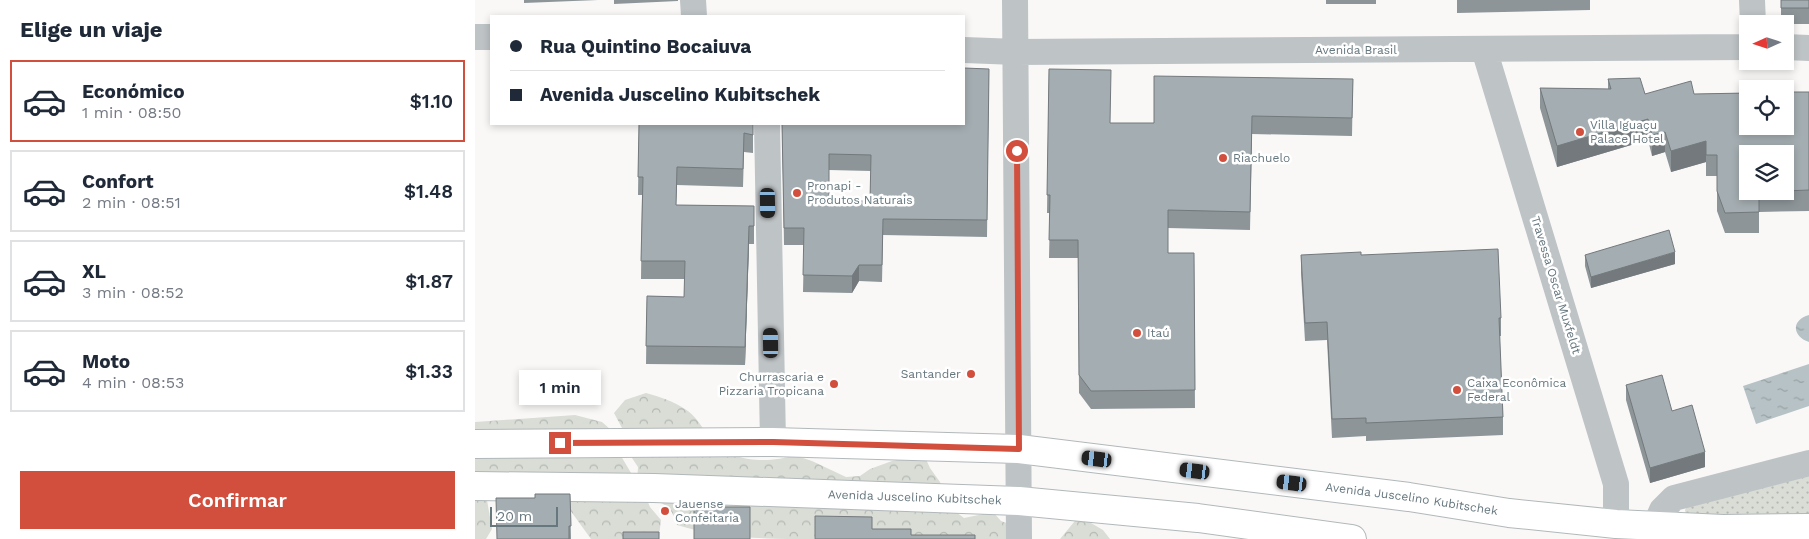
<!DOCTYPE html>
<html lang="es">
<meta charset="utf-8">
<style>
:root{--surface:#fff;--page:#f6f6f7;--text:#1f2937;--muted:#747a83;--line:#e0e1e3;--accent:#d24e3d}
body{margin:0;font-family:"Work Sans",sans-serif;background:var(--page);color:var(--text);height:100vh;display:flex;flex-direction:column;font-size:19px;white-space:nowrap}
*{box-sizing:border-box;margin:0}
p{font-size:16px;color:var(--muted)}
.icon{flex:none;width:28px;height:28px;fill:none;stroke:currentColor;stroke-width:2;stroke-linecap:round;stroke-linejoin:round}
.map{position:relative;flex:1;overflow:hidden}
.sheet{display:flex;flex-direction:column;background:var(--surface);width:475px}
.sheet>*{flex:none}
.guide{position:absolute;left:15px;top:15px;width:475px;height:110px;border-radius:0px;box-shadow:0 2px 8px #0003;display:grid;align-content:center;height:110px;padding:0 20px;background:var(--surface)}
.needle{width:32px;rotate:267deg}
.buttons{position:absolute;left:1264px;top:15px;display:grid;gap:10px}
.buttons a{display:grid;place-items:center;width:55px;height:55px;border-radius:0px;background:var(--surface);box-shadow:0 2px 8px #0003;font-size:25px}
.scale{position:absolute;left:15px;bottom:12px;width:68px;box-sizing:border-box;padding-left:5px;border:2px solid #66777e;border-top:0;font-size:14px;line-height:18px;white-space:nowrap;color:#66777e;-webkit-text-stroke:4px #fff;paint-order:stroke}
.end{position:absolute;width:22px;height:22px;margin:-11px;border:6px solid #d24e3d;background:#fff;box-shadow:0 0 0 2px #fff}
.from{border-radius:50%}
.bubble{position:absolute;height:35px;border-radius:0px;background:var(--surface);box-shadow:0 2px 8px #0003;font-size:16px;font-weight:600;line-height:35px;text-align:center}
.car{position:absolute;width:15px;height:30px;margin:-15px -8px;border-radius:6px;box-shadow:0 0 4px 1px #0007;background:linear-gradient(#222 24%,#8ab4d8 0 40%,#222 0 76%,#8ab4d8 0 86%,#222 0)}
.guide b{display:flex;align-items:center;gap:18px;height:48px;font-size:19px}
.guide b+b{border-top:1px solid var(--line)}
.guide i{width:12px;height:12px;background:var(--text)}
ul{padding:0;list-style:none}
li{display:flex;align-items:center;gap:15px;height:82px;margin:0 10px 8px;padding:0 10px;border:2px solid var(--line);border-radius:0px}
li div{flex:1}
li b{display:block;font-size:19px}
li em{font-style:normal;font-weight:600}
li.on{border-color:var(--accent)}
li>.icon{width:45px;height:45px;stroke-width:1.5}
h2{padding:0 20px;font-size:22px;line-height:60px}
.action{display:flex;gap:10px;margin-top:auto;padding:10px 20px}
.action a{flex:1;height:58px;border-radius:0px;background:var(--accent);color:#fff;font-size:20px;font-weight:600;line-height:58px;text-align:center}
main{display:flex;flex:1;min-height:0}
.map>svg:first-child{display:block}
.forest{fill:url(#forest-crowns)}
.park{fill:url(#park-dots)}
.water{fill:url(#water-ripples)}
.lines{fill:none;stroke-linecap:round;stroke-linejoin:round}
.major-casing{stroke:#b2b8ba;stroke-width:30}
.minor{stroke:#bec3c6;stroke-width:26}
.major{stroke:#fff;stroke-width:28}
.wall{fill:#8d9598;fill-rule:evenodd}
.shaded-wall{fill:#73797c}
.building{fill:#a4adb1;stroke:#73797c;fill-rule:evenodd}
.route{stroke:#d24e3d;stroke-width:6}
.poi-dot{fill:#d24e3d;stroke:#fff;stroke-width:2}
.labels{text-anchor:middle;stroke-width:5;stroke-linejoin:round;paint-order:stroke}
.street-label{font-size:12px;fill:#66777e;stroke:#fff}
.poi-label{font-size:12px;fill:#66777e;stroke:#fff;text-anchor:start}
</style>
<main>
<section class="sheet">
<h2>Elige un viaje</h2>
<ul>
<li class="on"><svg class="icon" aria-label="car" viewBox="0 0 24 24"><path d="M5 17H2v-5l4-1 3-4h7l3 4 3 1v5h-3M9 17h6M6 11h13"/><circle cx="7" cy="17" r="2"/><circle cx="17" cy="17" r="2"/></svg><div><b>Económico</b><p>1 min · 08:50</p></div><em>$1.10</em></li>
<li><svg class="icon" aria-label="car" viewBox="0 0 24 24"><path d="M5 17H2v-5l4-1 3-4h7l3 4 3 1v5h-3M9 17h6M6 11h13"/><circle cx="7" cy="17" r="2"/><circle cx="17" cy="17" r="2"/></svg><div><b>Confort</b><p>2 min · 08:51</p></div><em>$1.48</em></li>
<li><svg class="icon" aria-label="car" viewBox="0 0 24 24"><path d="M5 17H2v-5l4-1 3-4h7l3 4 3 1v5h-3M9 17h6M6 11h13"/><circle cx="7" cy="17" r="2"/><circle cx="17" cy="17" r="2"/></svg><div><b>XL</b><p>3 min · 08:52</p></div><em>$1.87</em></li>
<li><svg class="icon" aria-label="car" viewBox="0 0 24 24"><path d="M5 17H2v-5l4-1 3-4h7l3 4 3 1v5h-3M9 17h6M6 11h13"/><circle cx="7" cy="17" r="2"/><circle cx="17" cy="17" r="2"/></svg><div><b>Moto</b><p>4 min · 08:53</p></div><em>$1.33</em></li>
</ul>
<div class="action"><a>Confirmar</a></div>
</section>
<div class="map">
<svg width="1334" height="539" viewBox="0 0 1334 539">
<defs>
<pattern id="forest-crowns" width="20" height="18" patternUnits="userSpaceOnUse" patternTransform="scale(1.25)"><rect width="20" height="18" fill="#d9ddd6"/><path d="M2 6a3 3 0 1 1 6 0M12 15a3 3 0 1 1 6 0" fill="none" stroke="#b4b8b3"/></pattern>
<pattern id="park-dots" width="8" height="8" patternUnits="userSpaceOnUse" patternTransform="scale(1.25)"><rect width="8" height="8" fill="#d9ddd6"/><path d="M2 2h.1M6 6h.1" fill="none" stroke="#b4b8b3" stroke-width="1.8" stroke-linecap="round"/></pattern>
<pattern id="water-ripples" width="26" height="14" patternUnits="userSpaceOnUse" patternTransform="scale(1.25)"><rect width="26" height="14" fill="#b6c2c5"/><path d="M2 4q2-2 4 0t4 0M15 11q2-2 4 0t4 0" fill="none" stroke="#98a2a5"/></pattern>
</defs>
<rect width="100%" height="100%" fill="#f9f8f7"/>
<path class="forest" d="M171,393C185,397 198,401 210,409C221,416 226,426 233,435C238,441 255,453 262,456C277,462 304,461 319,455L337,461L371,477L385,476L395,469L417,461L449,455L455,468L465,482L477,509L489,518L518,512L526,521L539,526L543,539H398L340,536L339,539C293,539 246,539 202,525C194,500 189,507 170,495L175,507L186,520L184,536L182,539H116L95,510L0,477V422L100,415L127,422L143,436L146,456L162,483L163,467L157,458L155,443L139,413L150,400Z
M0,495L12,500L17,529L11,539H0Z
M604,516L628,530L635,539H585Z"/>
<path class="park" d="M1334,474V521L1211,515L1210,510L1213,505Z"/>
<path class="water" d="M1334,315V342C1317,336 1316,320 1334,315Z
M1334,364V406L1281,424L1268,386Z"/>
<g class="lines">
<g class="major-casing">
<g id="major">
<path id="s1" d="M0,444L298,442L544,449L934,497L1034,513L1141,524L1248,529L1334,528"/>
<path id="s2" d="M0,486L179,488L544,501L723,518L877,539"/>
</g>
</g>
<path class="minor" d="M218,0L219,16
M540,0L544,539
M1277,0L1278,24
M0,37H16
M1310,47L1334,48
M1009,49L1141,484V524
M489,50L542,52L1272,47
M292,124L298,442
M1180,526L1187,510L1199,498L1334,463"/>
<use href="#major" class="major"/>
</g>
<path class="wall" d="M49,0H123L49,3Z
M139,0H203V1L139,4Z
M851,0H901V4H851Z
M982,0H1115V10L982,13Z
M1306,0H1334V24H1306Z
M514,69L512,237L408,235L407,282L384,281L377,293L328,292L329,245H309L307,124ZM354,170L396,171L395,201H354Z
M574,69L635,123H679L878,79L877,136L777,134L775,230L693,228V253H719L720,408L616,409L604,393L603,258H574L575,213H572Z
M1133,79L1170,94H1219L1334,92V211L1284,212V233H1250L1242,211V176H1231V162L1196,172L1190,152L1177,156L1173,140L1082,167L1065,108V88L1133,89ZM1310,154V191H1272Z
M164,124H278V153L269,152L268,187L202,185L201,205L279,206V244H274L270,365L171,364L172,296L209,297L210,279H166L167,195H163Z
M826,255H886L1026,318V336H1024L1028,417V435L891,441V436L857,438L852,340L830,341L826,273Z
M1110,255L1200,264L1116,288L1110,266Z
M1151,385L1197,411L1230,467L1175,483L1151,400Z
M95,494L96,539H22Z"/>
<path class="shaded-wall" d="M1173,119V140L1082,167V146Z
M1190,132V152L1177,156V135Z
M1231,141V162L1196,172V151Z
M274,226V244L270,365V347Z
M1200,252V264L1116,288V277Z
M384,265V281L377,293V276Z
M1230,452V467L1175,483V468Z"/>
<path class="building" d="M1306,0H1334V8H1306Z
M489,68L514,69L512,220L408,219L407,265H384L377,276L328,275L329,228H309L307,124H489ZM354,154L396,155L395,201H354Z
M574,69L636,70L635,123H679V76L878,79L877,118L777,116L775,212L693,210V253H719L720,390L616,391L604,375L603,240H574L575,195H572Z
M1165,78L1170,94L1216,81L1219,94L1272,93V126H1310V92H1334V190L1310,191V154H1272V191H1284V212L1250,213L1242,191V155H1231V141L1196,151L1190,132L1177,135L1173,119L1082,146L1065,88L1136,89L1133,79Z
M164,124H278V135L269,133L268,169L202,167L201,205L279,206V226H274L270,347L171,346L172,296L209,297L210,261H166L168,177H163Z
M1194,230L1200,252L1116,277L1110,255Z
M1023,249L1026,318H1024L1028,417L891,423V418L857,419L852,322L830,323L826,255L886,252V255Z
M1187,375L1197,411L1217,405L1230,452L1175,468L1151,385Z
M60,494H95L96,526H94V539H22L21,498H60Z
M219,507H275V539H219Z
M340,516L397,517V529H436V535H500V539H340Z
M148,532H184V539H148Z"/>
<g class="lines">
<path class="route" d="M85,443L298,442L544,449L542,151"/>
</g>
<g class="poi-dot">
<circle cx="1105" cy="132" r="5"/>
<circle cx="748" cy="158" r="5"/>
<circle cx="322" cy="193" r="5"/>
<circle cx="662" cy="333" r="5"/>
<circle cx="496" cy="374" r="5"/>
<circle cx="359" cy="384" r="5"/>
<circle cx="982" cy="390" r="5"/>
<circle cx="190" cy="511" r="5"/>
</g>
<g class="labels">
<g class="street-label">
<text x="881" y="54">Avenida Brasil</text>
<text transform="translate(1081 285) rotate(73)" y="4">Travessa Oscar Muxfeldt</text>
<text dy="4" stroke="none"><textPath href="#s2" startOffset="440">Avenida Juscelino Kubitschek</textPath></text>
<text dy="4" stroke="none"><textPath href="#s1" startOffset="940">Avenida Juscelino Kubitschek</textPath></text>
</g>
<g class="poi-label">
<text x="1115" y="129">Villa Iguaçu<tspan x="1115" dy="14">Palace Hotel</tspan></text>
<text x="758" y="162">Riachuelo</text>
<text x="332" y="190">Pronapi -<tspan x="332" dy="14">Produtos Naturais</tspan></text>
<text x="672" y="337">Itaú</text>
<text x="486" y="378" text-anchor="end">Santander</text>
<text x="349" y="381" text-anchor="end">Churrascaria e<tspan x="349" dy="14">Pizzaria Tropicana</tspan></text>
<text x="992" y="387">Caixa Econômica<tspan x="992" dy="14">Federal</tspan></text>
<text x="200" y="508">Jauense<tspan x="200" dy="14">Confeitaria</tspan></text>
</g>
</g>
</svg>
<div class="buttons">
<a><svg class="needle" viewBox="-14 -14 28 28"><path d="M0-13l5 13h-10z" fill="#e53935"/><path d="M0 13l5-13h-10z" fill="#747a83"/></svg></a>
<a><svg class="icon" aria-label="locate" viewBox="0 0 24 24"><circle cx="12" cy="12" r="6"/><path d="M12 2v4M12 18v4M2 12h4M18 12h4"/></svg></a>
<a><svg class="icon" aria-label="layers" viewBox="0 0 24 24"><path d="M12 4l9 5-9 5-9-5zM3 14l9 5 9-5"/></svg></a>
</div>
<div class="scale">20 m</div>
<i class="end from" style="left:542px;top:151px"></i>
<i class="end" style="left:85px;top:443px"></i>
<div class="bubble" style="left:44px;top:370px;width:82px">1 min</div>
<i class="car" style="left:293px;top:203px;rotate:179deg"></i>
<i class="car" style="left:296px;top:343px;rotate:359deg"></i>
<i class="car" style="left:622px;top:459px;rotate:277deg"></i>
<i class="car" style="left:720px;top:471px;rotate:277deg"></i>
<i class="car" style="left:817px;top:483px;rotate:277deg"></i>
<div class="guide">
<b><i class="from"></i>Rua Quintino Bocaiuva</b>
<b><i></i>Avenida Juscelino Kubitschek</b>
</div>
</div>
</main>
